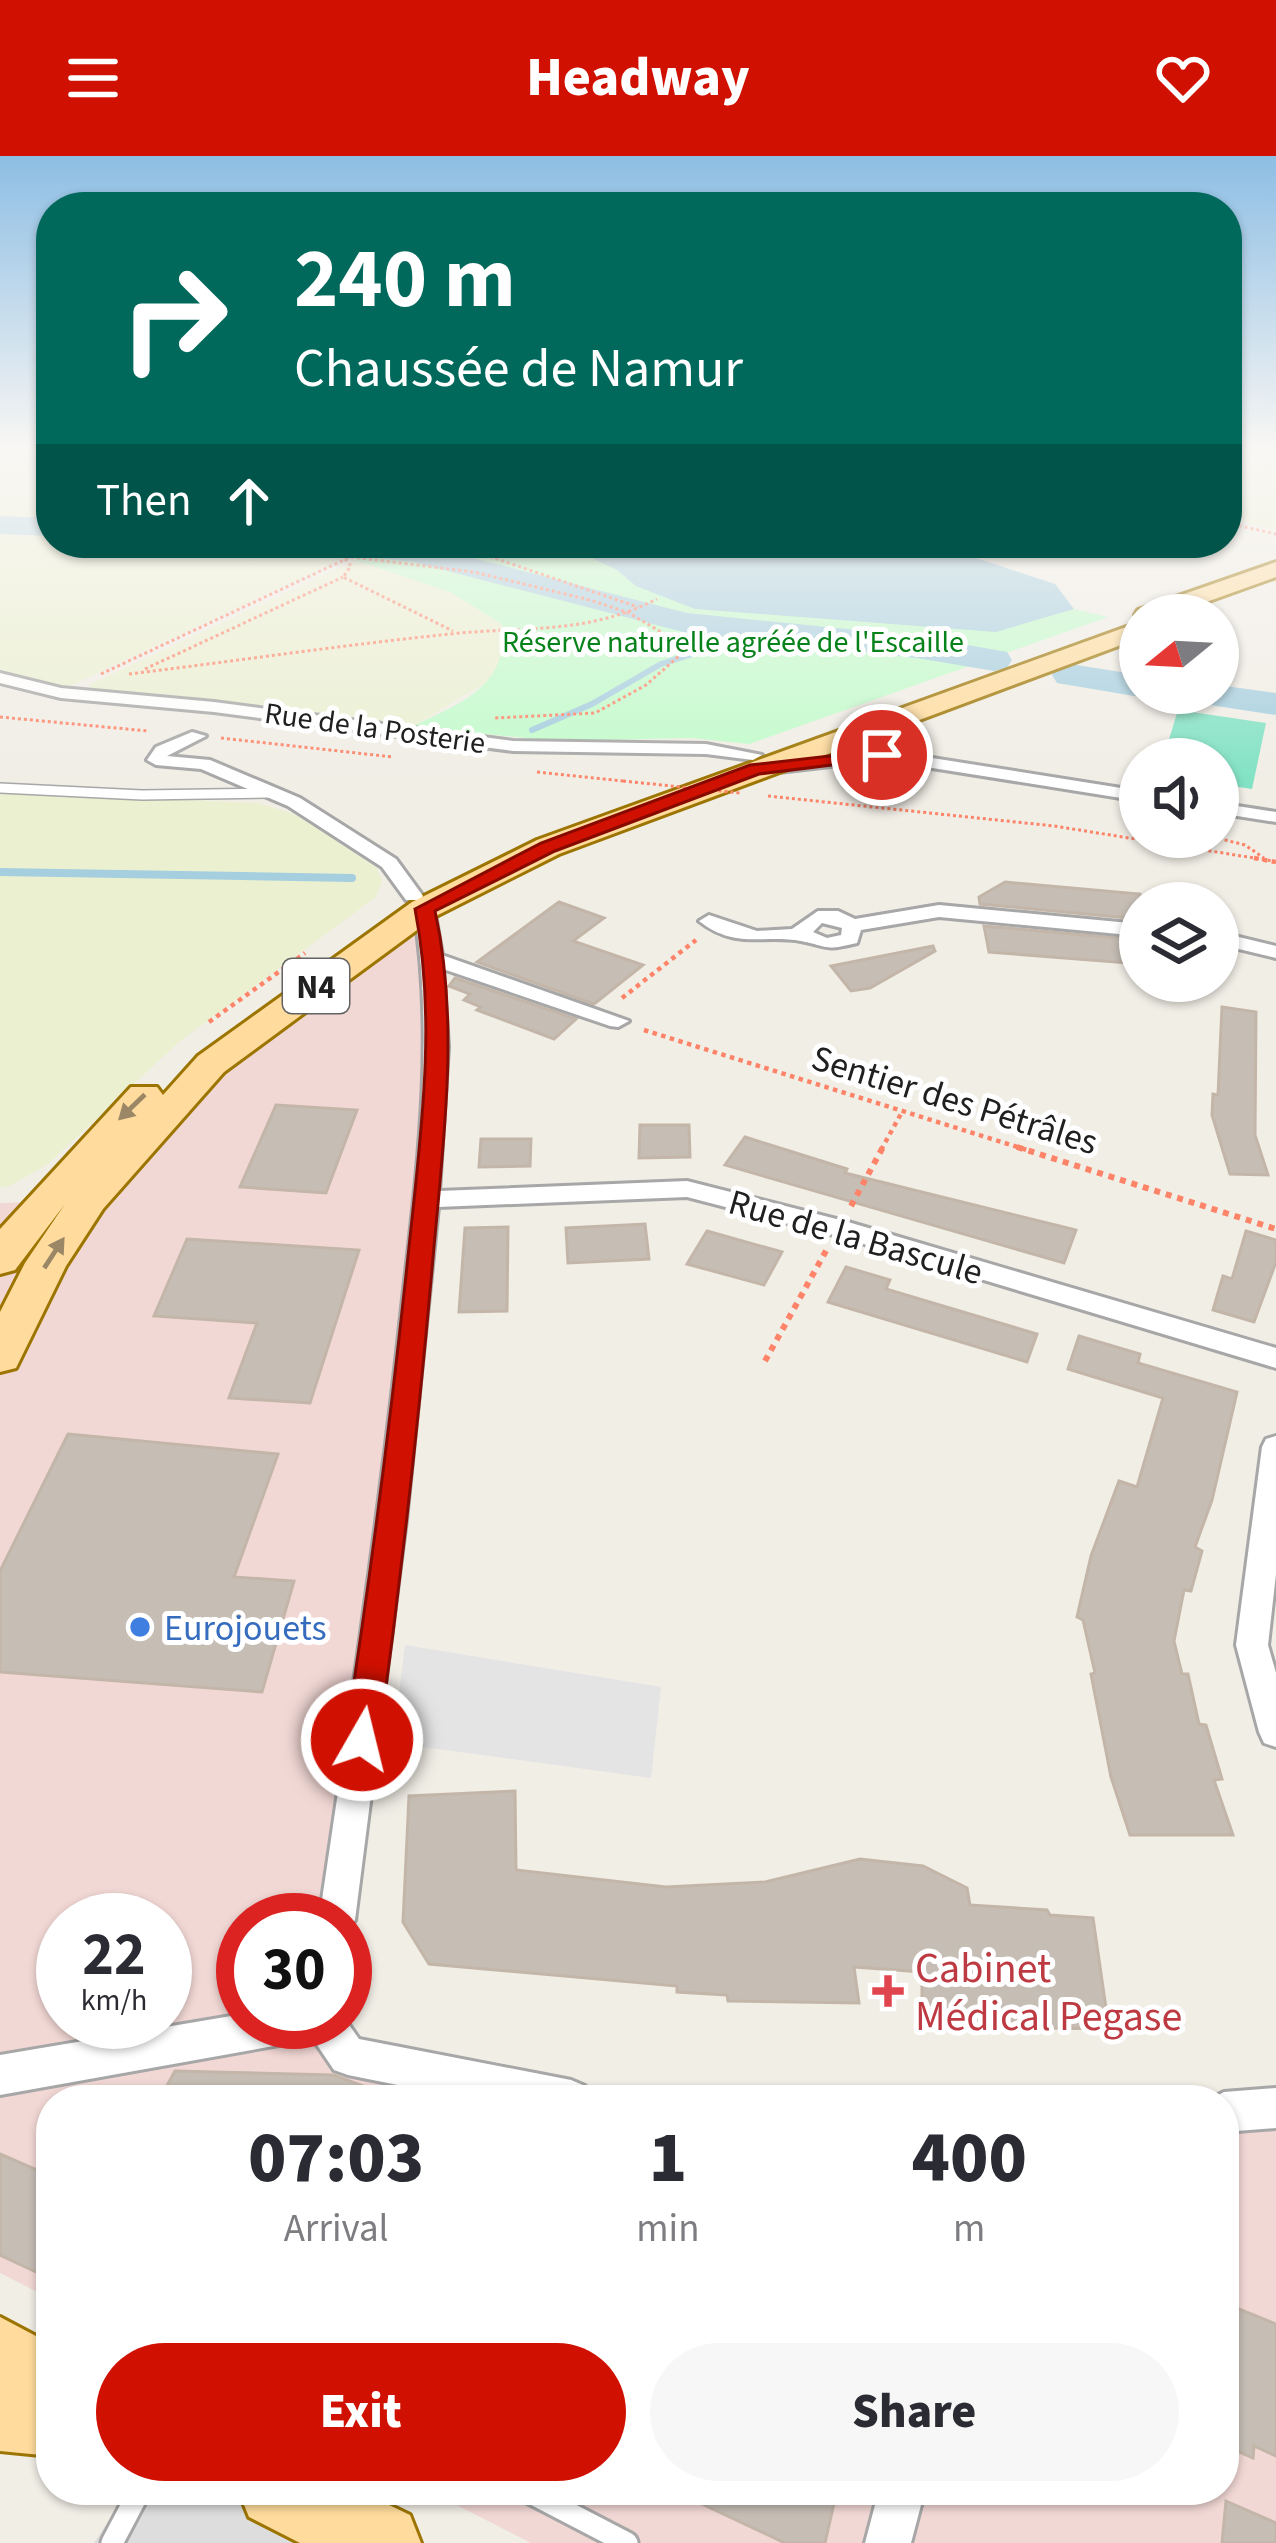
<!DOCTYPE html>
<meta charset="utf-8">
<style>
body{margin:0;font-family:"Source Sans 3",sans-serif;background:#f7f7f7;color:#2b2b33;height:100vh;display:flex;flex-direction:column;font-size:45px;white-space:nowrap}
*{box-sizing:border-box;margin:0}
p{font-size:39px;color:#7c7c81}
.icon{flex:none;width:66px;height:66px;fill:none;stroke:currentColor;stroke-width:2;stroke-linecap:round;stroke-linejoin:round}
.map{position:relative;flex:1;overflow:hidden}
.sheet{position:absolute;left:36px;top:1929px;width:1203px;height:420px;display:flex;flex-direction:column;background:#fff;border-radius:48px;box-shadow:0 3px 9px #0004}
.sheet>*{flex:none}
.hud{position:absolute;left:36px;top:36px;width:1206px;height:366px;border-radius:48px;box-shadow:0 3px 9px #0004;background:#00695c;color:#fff;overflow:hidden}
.needle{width:78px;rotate:252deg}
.tools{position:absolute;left:1119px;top:438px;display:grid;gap:24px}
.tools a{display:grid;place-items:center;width:120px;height:120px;border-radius:50%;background:#fff;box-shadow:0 3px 9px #0004;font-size:60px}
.speed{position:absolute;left:36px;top:1737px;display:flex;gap:24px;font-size:60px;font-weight:700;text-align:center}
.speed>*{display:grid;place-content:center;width:156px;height:156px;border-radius:50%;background:#fff;box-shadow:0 3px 9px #0004;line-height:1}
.speed small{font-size:30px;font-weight:400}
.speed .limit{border:18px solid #d22;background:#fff;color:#111}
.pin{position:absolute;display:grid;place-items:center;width:102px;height:102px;color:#fff;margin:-51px;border:6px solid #fff;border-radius:50%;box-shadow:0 3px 12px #0007}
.me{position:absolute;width:132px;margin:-66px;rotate:8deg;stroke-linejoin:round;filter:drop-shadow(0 0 9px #0008)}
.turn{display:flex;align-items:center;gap:42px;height:252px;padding:0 60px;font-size:54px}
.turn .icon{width:156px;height:156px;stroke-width:2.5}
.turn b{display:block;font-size:84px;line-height:102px}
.then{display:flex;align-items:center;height:114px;padding:0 60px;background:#0003;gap:24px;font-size:45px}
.eta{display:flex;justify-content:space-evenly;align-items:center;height:204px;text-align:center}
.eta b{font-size:72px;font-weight:800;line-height:84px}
.primary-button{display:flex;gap:24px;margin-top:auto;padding:24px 60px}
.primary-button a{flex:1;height:138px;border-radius:72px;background:#d01000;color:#fff;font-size:48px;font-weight:800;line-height:138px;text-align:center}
.primary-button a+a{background:#f7f7f7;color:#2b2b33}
header{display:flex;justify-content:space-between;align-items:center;height:156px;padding:0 60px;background:#d01000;color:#fff;font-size:54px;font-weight:800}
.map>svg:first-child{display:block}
</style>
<header><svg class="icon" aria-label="menu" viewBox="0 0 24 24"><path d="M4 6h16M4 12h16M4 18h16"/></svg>Headway<svg class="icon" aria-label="heart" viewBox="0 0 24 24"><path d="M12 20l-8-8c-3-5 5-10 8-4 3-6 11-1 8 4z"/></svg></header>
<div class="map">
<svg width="1276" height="2387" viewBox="0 0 1276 2387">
<rect width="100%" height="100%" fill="#f1eee6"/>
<polygon fill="#dedddd" points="129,2334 238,2334 332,2387 94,2387"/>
<g fill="#f2d8d5" fill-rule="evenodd">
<path d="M424,753L437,888L337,1764H243V1866H324L348,1900L571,1944H51V2143L0,2117V1047L89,1044L211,908ZM63,1764H165V1866H63Z"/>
<polygon points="1276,1952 1276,2387 531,2387 427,2334 1224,2334 1224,1956"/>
</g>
<g fill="#ebf0d1">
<polygon points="0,291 51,291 51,364 0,362"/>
<polygon points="1227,291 1276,291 1276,374 1227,362"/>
<polygon points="0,373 51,375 51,387 295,387 358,396 61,534 0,519"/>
<polygon points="355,404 450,436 502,468 506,496 490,524 412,571 200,543 91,535 91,528"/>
<polygon points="0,636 258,647 296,659 376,711 382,725 376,741 179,886 48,1008 8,1031 0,1031"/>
</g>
<path fill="#c2fbcb" d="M380,387H857L852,401L1108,461L749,588L691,582L556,585L412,571C460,547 510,531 502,468L450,436L355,404Z"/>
<polygon fill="#82e2c4" points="1178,554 1266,567 1252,633 1218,628 1218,603 1163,603"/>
<polygon fill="#e4e4e4" points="405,1489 661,1531 651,1622 393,1587"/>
<polygon fill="#a5cedf" points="561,387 930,387 1055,428 1074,453 996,476 695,453 636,430 617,414"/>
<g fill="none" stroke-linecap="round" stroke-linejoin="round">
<polyline stroke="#a5cedf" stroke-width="6" points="532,574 592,548 661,508 764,475"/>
<polyline stroke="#a5cedf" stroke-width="8" points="0,716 352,722"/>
<g fill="#a5cedf" fill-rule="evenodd">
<polygon points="0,360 51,362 51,380 0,378"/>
<polygon points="305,387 414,387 687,457 917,480 1007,496 1012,504 1007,512 994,515 917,502 687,477 413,406 321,396"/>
<polygon points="1070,508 1140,519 1140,537 1154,537 1140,541 1057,527 1052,519 1057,511"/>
<polygon points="1218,529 1276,537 1276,559 1184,545 1178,537 1218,537"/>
</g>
</g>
<g fill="#c6beb5" stroke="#c3b6a8" stroke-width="3">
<polygon points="1005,726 1140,738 1140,763 980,748 979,741"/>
<polygon points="559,746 604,762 573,785 643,809 594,848 477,806"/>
<polygon points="984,770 1140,784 1140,808 989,796"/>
<polygon points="933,790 935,795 870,832 851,835 831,810"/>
<polygon points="455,822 576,863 554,883 477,854 481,851 464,844 470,838 449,830"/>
<polygon points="1222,851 1256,856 1255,979 1268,1019 1230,1018 1212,959 1213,938 1218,939"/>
<polygon points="276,949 357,954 326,1037 240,1031"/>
<polygon points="640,969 689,969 690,1001 639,1002"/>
<polygon points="745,981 847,1013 845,1017 1076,1074 1064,1107 725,1009"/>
<polygon points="481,983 531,983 530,1010 479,1011"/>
<polygon points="645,1068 649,1103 568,1107 566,1072"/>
<polygon points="508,1071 507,1155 459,1156 465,1072"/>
<polygon points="707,1075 782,1096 764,1129 687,1108"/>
<polygon points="1246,1075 1276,1084 1276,1106 1254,1166 1213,1154 1223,1120 1232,1123"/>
<polygon points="187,1083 359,1094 310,1247 229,1242 257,1167 154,1160"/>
<polygon points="846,1111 890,1124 886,1133 1037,1178 1027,1206 828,1146"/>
<polygon points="1079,1180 1140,1198 1138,1207 1237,1236 1212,1344 1195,1391 1202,1395 1191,1435 1184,1434 1174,1485 1182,1518 1188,1518 1199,1568 1206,1569 1222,1623 1214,1624 1233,1679 1130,1679 1111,1621 1091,1518 1095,1517 1083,1464 1077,1461 1091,1400 1119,1325 1137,1331 1163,1242 1068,1213"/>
<polygon points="68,1278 278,1298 234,1421 294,1425 262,1536 0,1516 0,1415"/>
<polygon points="515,1635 516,1714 666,1731 765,1726 860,1703 923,1710 967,1732 970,1749 1047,1754 1050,1759 1093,1762 1109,1873 977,1871 976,1866 922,1863 922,1816 854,1811 859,1847 728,1845 727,1839 677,1836 677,1830 429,1808 403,1766 409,1640"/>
<polygon points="175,1915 334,1919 363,1930 362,1944 159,1944"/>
<polygon points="0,1998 51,2020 51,2123 0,2099"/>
<polygon points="1224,2147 1276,2168 1276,2300 1254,2290 1253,2302 1224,2289"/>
<polygon points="672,2334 837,2334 825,2387 785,2387"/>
<polygon points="1226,2345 1276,2367 1276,2387 1222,2387"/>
</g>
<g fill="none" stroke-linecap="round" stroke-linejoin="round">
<g stroke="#a7a7a7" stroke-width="12">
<polyline id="service-far1" points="0,632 142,639 268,637"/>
</g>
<g stroke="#a7a7a7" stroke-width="27">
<g id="service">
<polyline points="525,2334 627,2387"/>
<polyline points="112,2387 140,2334"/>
</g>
</g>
<g stroke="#a7a7a7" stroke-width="6">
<g id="minor">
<polygon points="0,517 61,532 214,546 513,585 706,588 762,599 753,604 706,598 513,595 214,556 61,542 0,527"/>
<polygon points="192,576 206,580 167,600 210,604 300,642 396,703 423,740 420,744 406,744 382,711 288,650 201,613 156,609 147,604 156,591"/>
<polygon points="882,594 1140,635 1140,645 882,604 770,617 761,612 770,607"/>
<polygon points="1218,647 1276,656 1276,666 1218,657"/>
<path d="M424,747L434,753L442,799L629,865L618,871L610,870L443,813L448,891L439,1035L687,1025L848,1066L1276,1192V1212L834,1079L687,1041L438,1051L406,1364L355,1764L345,1779V1764H319C349,1563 379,1362 401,1160C416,1024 436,890 414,753Z"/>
<path d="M939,749L1140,768V780L939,761L861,774L857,787C823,795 831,791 801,785C764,778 736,794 699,765L709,759L757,775L792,773L818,755H838L855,763ZM822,767L842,772L841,779L827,782L813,776Z"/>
<polygon points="1218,776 1276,790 1276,802 1218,788"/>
<polygon points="1276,1280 1276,1418 1268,1489 1276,1517 1276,1591 1264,1587 1259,1576 1236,1489 1262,1291 1266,1283"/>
<polygon points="243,1858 243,1866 345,1863 359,1883 571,1924 585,1930 591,1944 472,1944 348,1919 334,1914 313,1883 0,1939 0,1899"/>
<polygon points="1276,1932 1276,1972 1224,1976 1224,1944 1209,1944 1224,1936"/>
<polygon points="879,2334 925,2334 911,2387 865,2387"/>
</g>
</g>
<g stroke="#9c7400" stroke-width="6">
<g id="primary">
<polygon points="1276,406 1276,421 1170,459 1140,459 1140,465 1135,459 1138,454"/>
<polygon points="1140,466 1140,482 559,698 436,760 224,916 103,1053 66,1110 16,1212 0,1216 0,1156 25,1107 65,1048 15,1114 0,1118 0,1073 131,931 157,931 163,939 198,900 412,746 537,684"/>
<polygon points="0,2161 51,2188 51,2300 0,2295"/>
<polygon points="238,2334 358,2334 410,2359 421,2387 300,2387 249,2361"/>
</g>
</g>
<g stroke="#fe8469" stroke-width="3" stroke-dasharray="3 3" stroke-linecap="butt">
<polyline points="1227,367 1276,378"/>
<polyline points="450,387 638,451"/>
<polyline points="351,401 474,416 590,444 629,457 688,492 646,529 595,557 495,562"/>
<polyline points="345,403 351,410 343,421 453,475"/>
<polyline points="145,513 343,421"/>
<polyline points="101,518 380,387"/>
<path d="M129,518C236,505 343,489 450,478C525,470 586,479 657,443"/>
<polyline points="0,561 148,575"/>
<polyline points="221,582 393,601"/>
<polyline points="537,616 623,625"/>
<polyline points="768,640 1054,670 1273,705"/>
<polyline points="1213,681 1245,689 1264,702"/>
</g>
<g stroke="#fe8469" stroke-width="4.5" stroke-dasharray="4.5 4.5" stroke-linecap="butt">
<polyline points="1254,702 1276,706"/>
<polyline points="622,842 696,784"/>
<polyline points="209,866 305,797"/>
<polyline points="644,874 1027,994"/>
<polyline points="881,994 902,956"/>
</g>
<g stroke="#fe8469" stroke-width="6" stroke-dasharray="6 6" stroke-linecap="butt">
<polyline points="1017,991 1276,1073"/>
<polyline points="851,1050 883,991"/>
<polyline points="765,1205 827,1093"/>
</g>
<use href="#service-far1" stroke="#fff" stroke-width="9"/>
<use href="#service" stroke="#fff" stroke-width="21"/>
<use href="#minor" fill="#fff" fill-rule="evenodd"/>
<use href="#primary" fill="#ffdc9d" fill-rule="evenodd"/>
<polyline stroke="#fe8469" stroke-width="3" stroke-dasharray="3 3" stroke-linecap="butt" points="623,625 740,637"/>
</g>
<defs><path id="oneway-solid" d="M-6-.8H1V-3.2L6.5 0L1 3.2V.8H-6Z" transform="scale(3)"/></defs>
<g fill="#9b8765">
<use href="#oneway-solid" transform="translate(132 951) rotate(136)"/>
<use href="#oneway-solid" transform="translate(54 1097) rotate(-57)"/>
</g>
<linearGradient id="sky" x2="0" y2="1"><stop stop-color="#8dbee4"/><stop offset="0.47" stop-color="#f9f7f4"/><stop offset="1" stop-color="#f9f7f4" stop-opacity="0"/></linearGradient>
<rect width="1276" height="625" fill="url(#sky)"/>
<path fill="#d01000" stroke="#870a00" stroke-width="3" d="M882,594L888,595V602L759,618L555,695L435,755C460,868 443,988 433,1102C419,1263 401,1423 379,1584L374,1595L362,1599L350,1595L345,1584C370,1426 390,1269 407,1110C419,992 438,870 415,753L541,687L750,609Z"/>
<circle fill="#3f7fe0" stroke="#fff" stroke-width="4.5" cx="140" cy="1471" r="12"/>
<path fill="#e0444e" stroke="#fff" stroke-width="4.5" d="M882 1817h12v12h12v12h-12v12h-12v-12h-12v-12h12z"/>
<g text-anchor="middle" stroke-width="10" stroke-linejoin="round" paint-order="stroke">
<g font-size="30" fill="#08831c" stroke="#fff">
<text x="733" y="496">Réserve naturelle agréée de l'Escaille</text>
</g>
<g font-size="30" fill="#202020" stroke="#fff">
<text transform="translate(375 572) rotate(8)" y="10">Rue de la Posterie</text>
</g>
<rect fill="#fff" stroke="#636363" stroke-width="3" x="283" y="803" width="66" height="54" rx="9"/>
<g font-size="33" font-weight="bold" fill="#202020">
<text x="316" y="842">N4</text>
</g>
<g font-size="36" fill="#202020" stroke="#fff">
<text transform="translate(955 943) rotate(17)" y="13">Sentier des Pétrâles</text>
<text transform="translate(856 1080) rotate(16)" y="13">Rue de la Bascule</text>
</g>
<g font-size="36" fill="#366cbe" stroke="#fff" text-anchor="start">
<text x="164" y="1484">Eurojouets</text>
</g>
<g font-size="42" fill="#be3a42" stroke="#fff" text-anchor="start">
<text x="915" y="1826">Cabinet<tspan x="915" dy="48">Médical Pegase</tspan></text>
</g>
</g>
</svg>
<div class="tools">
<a><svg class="needle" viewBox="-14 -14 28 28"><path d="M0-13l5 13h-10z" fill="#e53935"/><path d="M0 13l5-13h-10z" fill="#7c7c81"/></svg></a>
<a><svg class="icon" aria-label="sound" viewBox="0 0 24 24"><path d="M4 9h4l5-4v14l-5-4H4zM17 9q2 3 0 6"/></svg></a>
<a><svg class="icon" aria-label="layers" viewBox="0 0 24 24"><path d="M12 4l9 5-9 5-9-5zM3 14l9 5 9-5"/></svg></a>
</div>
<div class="speed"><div>22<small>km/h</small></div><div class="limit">30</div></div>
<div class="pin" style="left:882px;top:599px;background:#d93025"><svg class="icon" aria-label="arrive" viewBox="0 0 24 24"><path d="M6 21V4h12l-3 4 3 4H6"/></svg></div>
<svg class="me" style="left:362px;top:1584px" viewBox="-20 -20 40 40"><circle r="17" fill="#d01000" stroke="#fff" stroke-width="3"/><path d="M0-11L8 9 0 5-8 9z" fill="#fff"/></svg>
<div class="hud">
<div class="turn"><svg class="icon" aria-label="right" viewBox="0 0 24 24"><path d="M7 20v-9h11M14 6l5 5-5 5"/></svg><div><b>240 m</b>Chaussée de Namur</div></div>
<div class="then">Then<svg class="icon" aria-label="ahead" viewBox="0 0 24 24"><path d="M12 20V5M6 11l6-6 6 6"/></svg></div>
</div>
<section class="sheet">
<div class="eta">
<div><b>07:03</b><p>Arrival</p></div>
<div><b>1</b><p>min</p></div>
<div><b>400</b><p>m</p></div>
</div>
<div class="primary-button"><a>Exit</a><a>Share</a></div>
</section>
</div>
